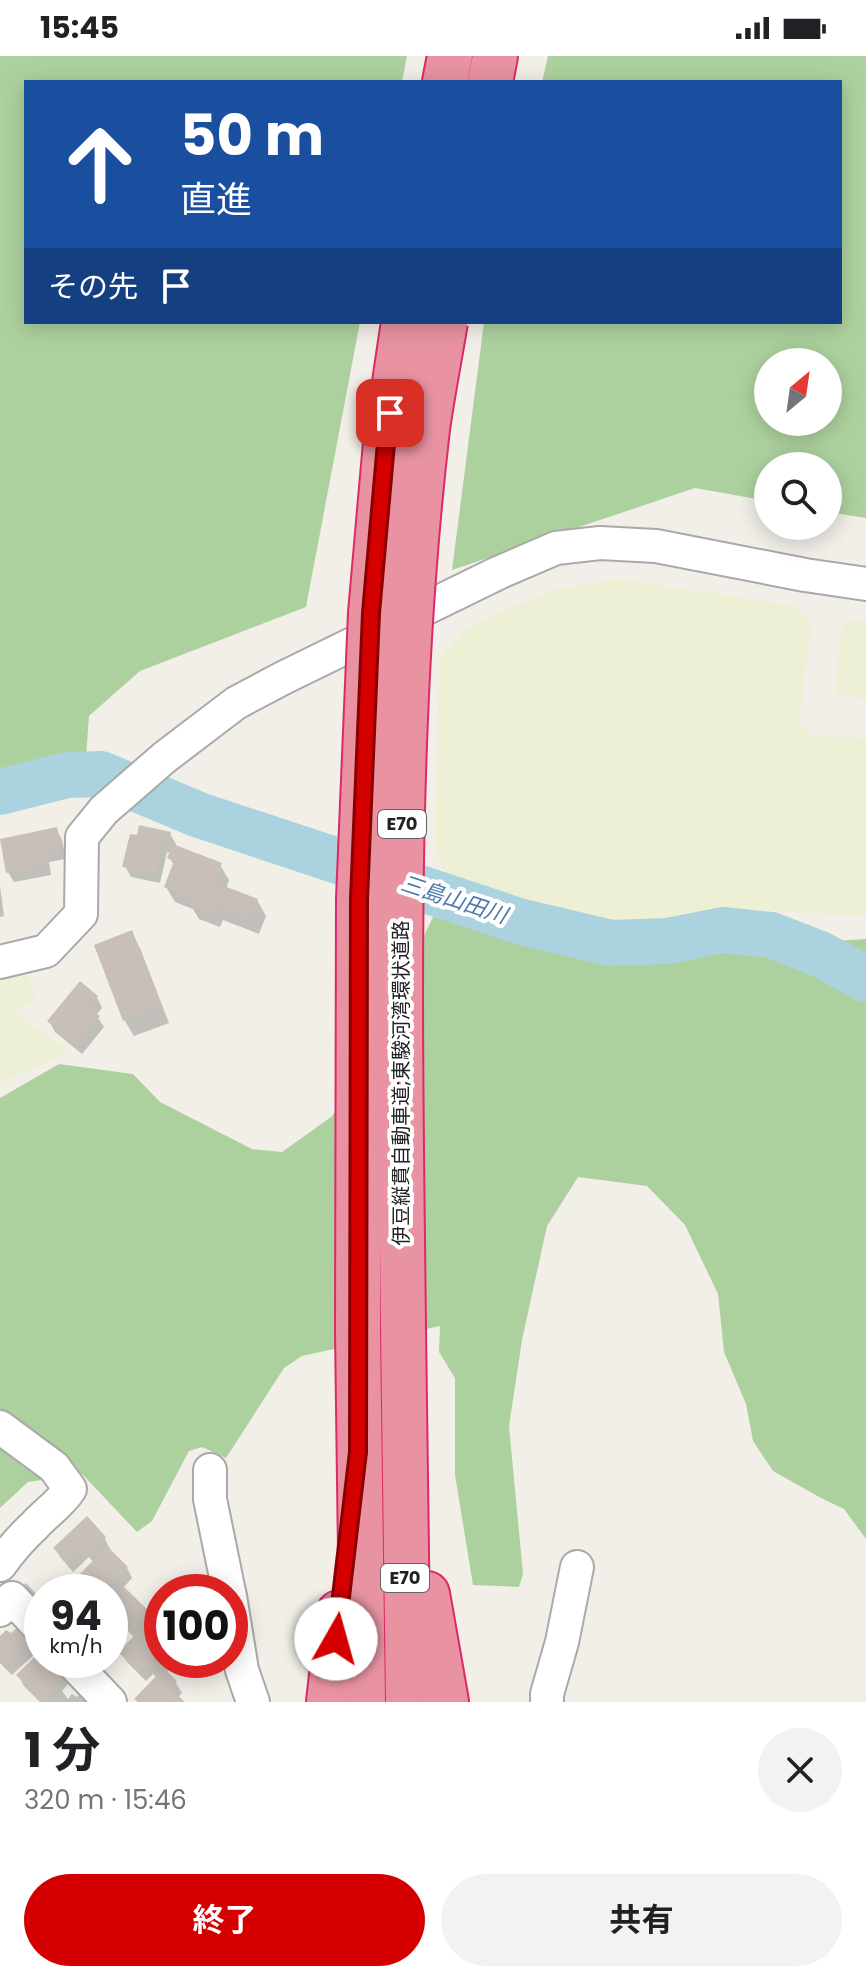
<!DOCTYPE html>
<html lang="ja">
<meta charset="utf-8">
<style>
body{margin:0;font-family:Poppins,"Noto Sans JP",sans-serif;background:#f2f2f2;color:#202124;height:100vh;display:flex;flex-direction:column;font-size:30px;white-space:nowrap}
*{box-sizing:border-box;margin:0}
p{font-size:26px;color:#757577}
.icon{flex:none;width:44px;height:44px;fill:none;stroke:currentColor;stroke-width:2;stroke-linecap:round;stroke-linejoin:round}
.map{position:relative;height:1646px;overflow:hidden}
.drawer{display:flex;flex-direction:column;background:#fff;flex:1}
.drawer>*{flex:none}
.hud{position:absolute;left:24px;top:24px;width:818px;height:244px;border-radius:0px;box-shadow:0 4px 20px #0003;background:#1a4fa0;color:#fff;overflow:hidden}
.needle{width:52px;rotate:29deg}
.tools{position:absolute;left:754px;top:292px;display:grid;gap:16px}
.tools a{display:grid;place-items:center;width:88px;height:88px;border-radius:50%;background:#fff;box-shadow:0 4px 20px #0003;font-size:40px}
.speed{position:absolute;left:24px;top:1518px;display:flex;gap:16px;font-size:40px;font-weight:700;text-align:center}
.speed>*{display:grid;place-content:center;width:104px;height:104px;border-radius:50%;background:#fff;box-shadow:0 4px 20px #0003;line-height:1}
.speed small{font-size:20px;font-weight:400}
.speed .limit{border:12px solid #d22;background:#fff;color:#111}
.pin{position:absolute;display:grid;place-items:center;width:68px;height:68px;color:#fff;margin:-34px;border-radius:16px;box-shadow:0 4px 12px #0006}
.me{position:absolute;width:88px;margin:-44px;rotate:7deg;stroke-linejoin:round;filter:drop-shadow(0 0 6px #0008)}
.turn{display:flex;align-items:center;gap:28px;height:168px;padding:0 24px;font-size:36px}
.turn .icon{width:104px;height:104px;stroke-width:2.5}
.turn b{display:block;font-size:56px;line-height:68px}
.then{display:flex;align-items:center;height:76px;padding:0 24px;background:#0003;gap:16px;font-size:30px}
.round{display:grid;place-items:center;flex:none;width:84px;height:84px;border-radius:42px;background:#f2f2f2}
.summary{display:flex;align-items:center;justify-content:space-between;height:136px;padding:0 24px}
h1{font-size:48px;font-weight:700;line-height:60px}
.cta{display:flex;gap:16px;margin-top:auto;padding:16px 24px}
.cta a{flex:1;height:92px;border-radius:48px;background:#d40000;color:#fff;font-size:32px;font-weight:700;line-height:92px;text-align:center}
.cta a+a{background:#f2f2f2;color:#202124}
.status{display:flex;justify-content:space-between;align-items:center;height:56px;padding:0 40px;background:#fff;direction:ltr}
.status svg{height:22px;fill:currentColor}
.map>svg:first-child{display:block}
</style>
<div class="status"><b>15:45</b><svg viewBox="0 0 49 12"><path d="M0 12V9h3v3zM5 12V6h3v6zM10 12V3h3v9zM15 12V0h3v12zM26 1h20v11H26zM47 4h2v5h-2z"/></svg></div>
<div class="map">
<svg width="866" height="1646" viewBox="0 0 866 1646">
<rect width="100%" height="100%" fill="#f2efe9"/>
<g fill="#eef0d5">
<polygon points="616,523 792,549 807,564 811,575 799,668 810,680 866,682 866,860 736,853 666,869 624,872 477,834 447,822 435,797 439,600 469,570 550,535"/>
<polygon points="843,565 866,565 866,643 834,638"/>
<polygon points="24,909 36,941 15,958 67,991 65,998 0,1027 0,914"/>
</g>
<g fill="#add19e" fill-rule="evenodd">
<polygon points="0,0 407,0 402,26 26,26 26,266 360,266 306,551 140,615 89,660 86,702 0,727"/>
<path d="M548,0H866V462L828,456V410H768V445L695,432L452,514L484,266H840V26H542ZM768,306H828V366H768Z"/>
<polygon points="434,859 461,865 490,878 552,877 705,893 866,883 866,1483 844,1453 821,1442 773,1415 753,1385 746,1348 724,1296 718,1238 685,1169 647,1130 578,1121 547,1170 522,1284 509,1370 523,1518 519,1531 473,1529 455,1419 455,1322 439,1296 440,1270 302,1300 284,1312 226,1402 202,1391 189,1395 152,1465 137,1476 82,1418 28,1426 0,1452 0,1042 59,1008 133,1018 160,1046 252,1093 282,1096 331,1061 420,945 421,886"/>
</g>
<g fill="#0003">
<polygon points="56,773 62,784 66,803 49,806 51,819 14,826 8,816"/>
<polygon points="170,778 176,788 175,791 220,809 229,824 226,833 257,844 266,860 259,878 223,864 220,871 199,863 193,853 175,846 166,831 174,810 170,802 171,797 167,796 160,827 131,821 125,810"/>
<polygon points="0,830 4,860 0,861"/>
<polygon points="131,877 140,892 169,967 134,980 125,965 96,890"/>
<polygon points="97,941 102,952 96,959 104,971 82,998 55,976 49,965"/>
<polygon points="87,1463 105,1483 110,1493 109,1494 127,1512 132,1522 123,1532 149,1557 155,1567 152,1570 162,1580 162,1593 160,1595 162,1598 162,1604 167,1604 172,1611 166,1617 176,1627 182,1637 177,1642 182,1646 138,1646 157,1622 153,1618 146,1625 127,1606 120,1594 101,1614 96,1607 98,1604 110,1604 110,1574 125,1592 135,1582 114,1561 110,1555 110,1536 94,1536 87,1529 81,1519 94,1507 89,1501 73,1516 61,1502 55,1492"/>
<polygon points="26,1527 38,1540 35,1543 23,1530"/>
<polygon points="0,1583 31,1585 37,1596 12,1619 0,1607"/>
<polygon points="42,1597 42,1604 49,1604 63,1618 68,1628 62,1635 68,1643 72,1638 77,1641 80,1638 90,1646 40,1646 24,1630 19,1620"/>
</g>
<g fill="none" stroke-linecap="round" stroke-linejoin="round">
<polyline stroke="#aad3df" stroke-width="46" points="0,736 67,719 101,718 199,759 522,866 611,887 667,885 723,874 771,879 820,898 866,923"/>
</g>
<g fill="#c7bfb8">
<polygon points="139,769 171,776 168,788 162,787 155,818 122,811 130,778 137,779"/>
<polygon points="57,771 62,793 44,796 47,809 6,817 0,783"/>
<polygon points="173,788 222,807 214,826 258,843 250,863 214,849 212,857 188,848 191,841 164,831 174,805 167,802"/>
<polygon points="132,874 162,951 123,965 94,889"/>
<polygon points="80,925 98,940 89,951 100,960 76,989 47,965"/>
<polygon points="87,1460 106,1481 88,1499 82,1493 67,1507 53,1492"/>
<polygon points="107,1490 128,1511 103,1536 96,1536 79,1519"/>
<polygon points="124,1531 150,1556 131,1576 110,1555 110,1546"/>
<polygon points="152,1567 162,1577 153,1586 162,1595 162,1605 152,1615 147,1609 139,1616 118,1596 142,1572 144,1574"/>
<polygon points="19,1570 33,1584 6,1610 0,1605 0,1580 6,1574 11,1577"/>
<polygon points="110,1571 123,1584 110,1598"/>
<polygon points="42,1594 42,1604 52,1604 64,1617 57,1624 59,1630 42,1646 16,1619"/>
<polygon points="164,1612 177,1625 171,1633 185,1646 138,1646 134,1643"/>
</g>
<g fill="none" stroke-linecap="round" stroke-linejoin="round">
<g stroke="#a9a9a9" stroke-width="36">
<g id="minor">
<polyline points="0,906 46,895 81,858 82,781 104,754 165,701 236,647 283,622 498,517 556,492 600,487 656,490 805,519 866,528"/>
<path d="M0,1371L54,1411L70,1433C60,1448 46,1457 34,1470C21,1482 10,1495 0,1509"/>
<polyline points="210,1414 210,1443 229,1536"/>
<polyline points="230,1540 242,1614 253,1646"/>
<polyline points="0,1554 12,1542 42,1574"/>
<polyline points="70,1604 110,1646"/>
<polyline points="547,1646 547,1638 562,1586 577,1511"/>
</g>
</g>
<g stroke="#dc2a67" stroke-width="48">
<g id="highway">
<polyline points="445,26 450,0"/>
<polyline points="490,26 495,0"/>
<polyline points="403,1273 408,1646"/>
<polyline points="358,1276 363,1646"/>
<polyline points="427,1538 446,1646"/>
<polyline points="329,1646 339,1557"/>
</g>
</g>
<use href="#minor" stroke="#fff" stroke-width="32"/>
<use href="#highway" stroke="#e892a2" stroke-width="44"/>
<g stroke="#dc2a67" stroke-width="48" stroke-linecap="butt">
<g id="highway-bridge">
<path d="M403,1273C400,973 392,671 427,373C432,337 439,302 445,266"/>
<polyline points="358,1276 359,843 371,557 386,387 404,266"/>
</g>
</g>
<use href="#highway-bridge" stroke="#e892a2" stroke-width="44"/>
</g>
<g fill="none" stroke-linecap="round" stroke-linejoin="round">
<g stroke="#8a0000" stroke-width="20">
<polyline id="route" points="336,1583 358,1396 359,843 371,557 386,387 390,357"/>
</g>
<use href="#route" stroke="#d40000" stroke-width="14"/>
</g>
<g text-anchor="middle" stroke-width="8" stroke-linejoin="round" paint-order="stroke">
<g fill="#fff" stroke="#646464" stroke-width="2">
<rect x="378" y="754" width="48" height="28" rx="6"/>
<rect x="381" y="1508" width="48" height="28" rx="6"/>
</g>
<g font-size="18" font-weight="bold" fill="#222">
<text x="402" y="774">E70</text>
<text x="405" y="1528">E70</text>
</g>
<g font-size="20" fill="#222" stroke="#fff">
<text transform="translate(401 1027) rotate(-90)" y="7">伊豆縦貫自動車道;東駿河湾環状道路</text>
</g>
<g font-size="22" font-style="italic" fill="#4a7aab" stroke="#fff">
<text transform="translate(454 843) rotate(18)" y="8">三島山田川</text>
</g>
</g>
</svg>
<div class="tools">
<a><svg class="needle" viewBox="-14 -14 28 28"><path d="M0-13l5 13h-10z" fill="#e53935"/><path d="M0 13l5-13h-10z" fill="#757577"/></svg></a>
<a><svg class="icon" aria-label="search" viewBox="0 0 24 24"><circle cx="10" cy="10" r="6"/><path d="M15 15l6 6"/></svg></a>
</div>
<div class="speed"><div>94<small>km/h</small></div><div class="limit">100</div></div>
<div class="pin" style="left:390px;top:357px;background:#d93025"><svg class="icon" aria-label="arrive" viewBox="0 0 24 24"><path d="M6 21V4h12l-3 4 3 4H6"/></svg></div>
<svg class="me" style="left:336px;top:1583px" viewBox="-20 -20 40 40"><circle r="19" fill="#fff"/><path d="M0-13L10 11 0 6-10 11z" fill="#d40000"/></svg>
<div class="hud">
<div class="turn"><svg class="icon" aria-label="ahead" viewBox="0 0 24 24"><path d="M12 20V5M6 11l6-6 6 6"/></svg><div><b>50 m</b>直進</div></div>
<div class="then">その先<svg class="icon" aria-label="arrive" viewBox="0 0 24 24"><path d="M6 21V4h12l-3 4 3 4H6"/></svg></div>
</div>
</div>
<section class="drawer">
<div class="summary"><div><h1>1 分</h1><p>320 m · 15:46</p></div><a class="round"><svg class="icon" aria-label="close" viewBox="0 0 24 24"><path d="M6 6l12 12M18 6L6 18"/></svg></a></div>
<div class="cta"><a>終了</a><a>共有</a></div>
</section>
